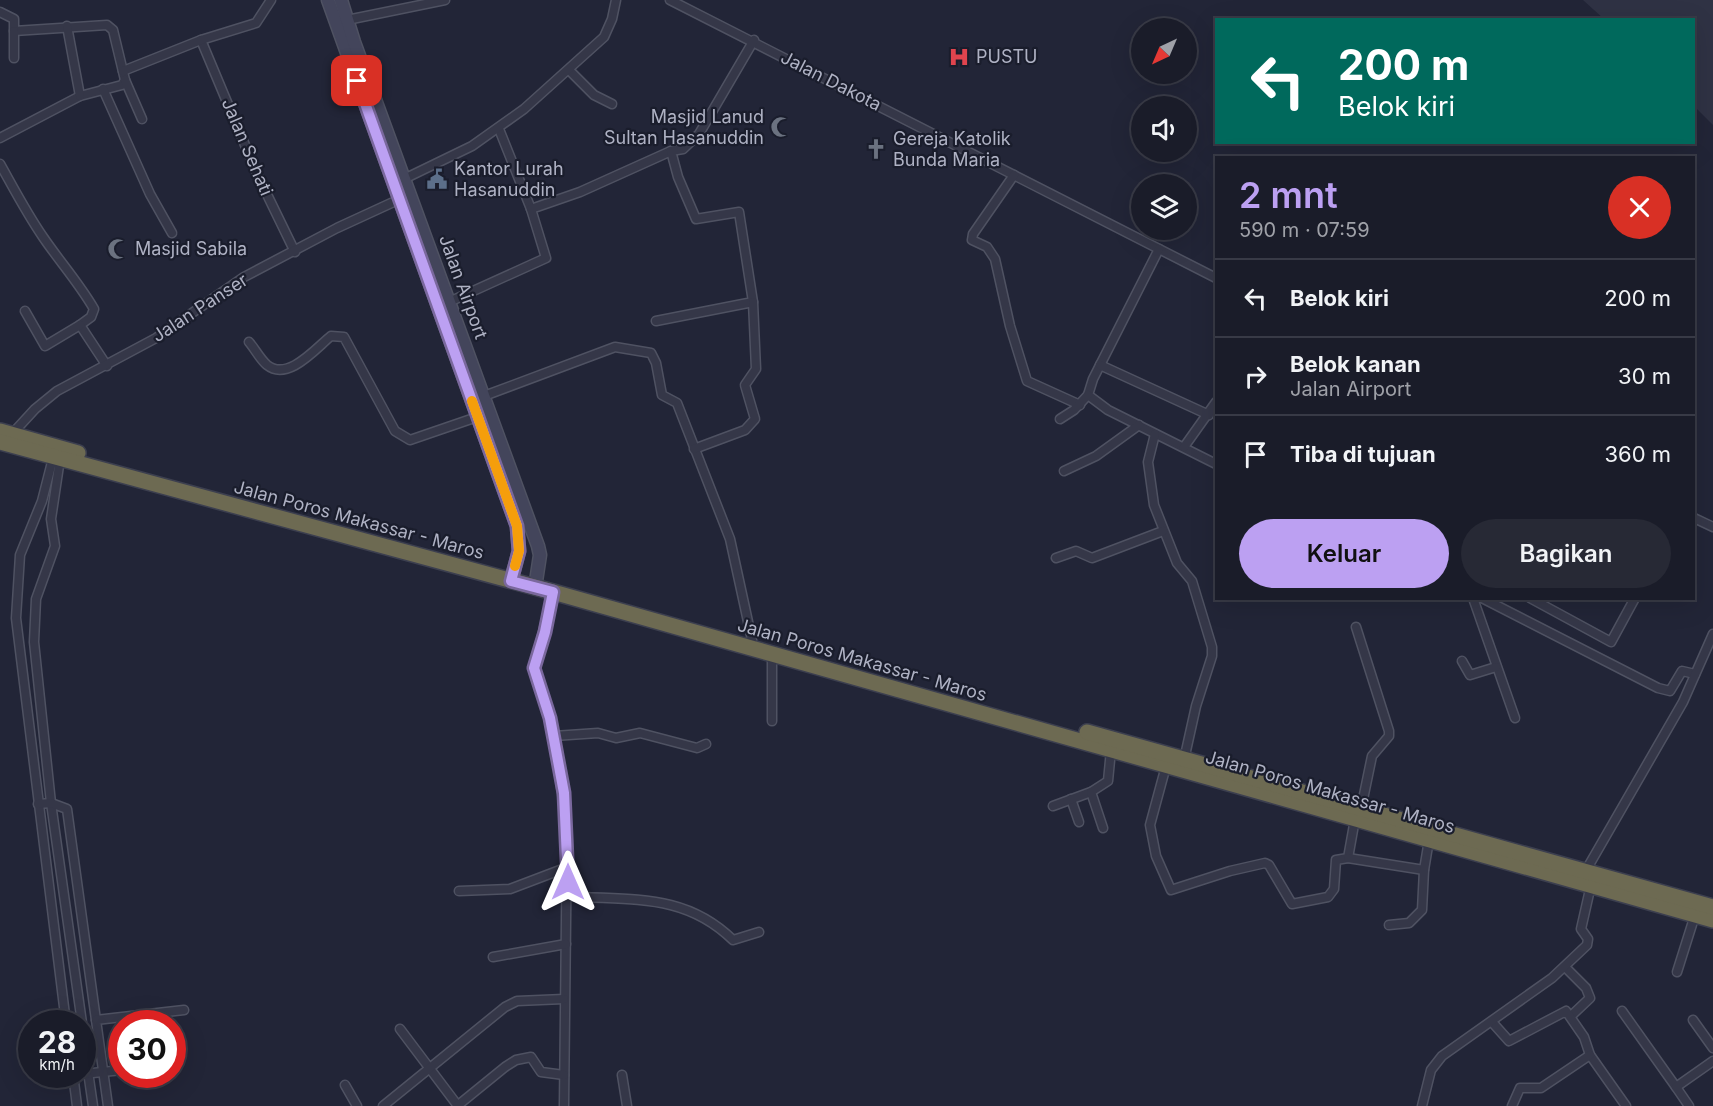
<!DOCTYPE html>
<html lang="id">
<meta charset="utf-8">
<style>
body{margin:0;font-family:Inter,sans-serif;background:#272935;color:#f1f3f6;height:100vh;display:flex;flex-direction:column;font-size:22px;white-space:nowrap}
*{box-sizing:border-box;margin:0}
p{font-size:20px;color:#9fa1a8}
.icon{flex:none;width:33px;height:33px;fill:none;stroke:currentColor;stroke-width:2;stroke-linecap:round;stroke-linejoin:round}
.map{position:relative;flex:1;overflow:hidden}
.details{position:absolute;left:1215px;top:156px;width:480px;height:444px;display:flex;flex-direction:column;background:#1a1c29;border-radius:0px;box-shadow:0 6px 24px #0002,0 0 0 2px #383a46}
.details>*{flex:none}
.guide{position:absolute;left:1215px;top:18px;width:480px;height:126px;border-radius:0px;box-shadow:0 6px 24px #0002,0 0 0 2px #383a46;background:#00695c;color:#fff;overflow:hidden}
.needle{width:39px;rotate:224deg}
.controls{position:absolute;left:1131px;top:18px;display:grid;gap:12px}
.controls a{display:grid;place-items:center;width:66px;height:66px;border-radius:50%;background:#1a1c29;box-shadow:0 6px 24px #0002,0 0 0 2px #383a46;font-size:30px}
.speed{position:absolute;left:18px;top:1010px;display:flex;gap:12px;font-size:30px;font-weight:700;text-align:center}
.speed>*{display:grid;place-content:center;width:78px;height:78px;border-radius:50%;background:#1a1c29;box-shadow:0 6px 24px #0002,0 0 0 2px #383a46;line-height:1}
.speed small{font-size:15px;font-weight:400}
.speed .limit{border:9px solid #d22;background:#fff;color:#111}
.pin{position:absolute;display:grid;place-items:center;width:51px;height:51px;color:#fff;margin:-26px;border-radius:12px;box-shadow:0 3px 9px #0006}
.me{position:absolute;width:66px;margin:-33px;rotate:0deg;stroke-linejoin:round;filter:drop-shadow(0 0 4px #0008)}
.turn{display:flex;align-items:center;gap:21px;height:126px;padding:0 24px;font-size:27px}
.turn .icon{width:78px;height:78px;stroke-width:2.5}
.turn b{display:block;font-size:42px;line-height:51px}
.round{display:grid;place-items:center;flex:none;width:63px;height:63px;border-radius:32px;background:#272935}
.summary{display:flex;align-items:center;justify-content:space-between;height:102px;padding:0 24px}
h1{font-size:36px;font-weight:600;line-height:45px;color:#bca0f2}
.button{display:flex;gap:12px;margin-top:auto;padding:12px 24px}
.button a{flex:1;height:69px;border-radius:36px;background:#bca0f2;color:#111;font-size:24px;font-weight:600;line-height:69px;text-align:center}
.button a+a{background:#272935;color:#f1f3f6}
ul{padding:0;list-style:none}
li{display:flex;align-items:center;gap:18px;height:78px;padding:0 24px;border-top:2px solid #383a46}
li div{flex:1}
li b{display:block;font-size:22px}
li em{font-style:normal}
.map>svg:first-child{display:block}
</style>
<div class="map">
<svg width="1713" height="1106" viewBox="0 0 1713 1106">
<rect width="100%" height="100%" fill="#222537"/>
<polygon fill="#2f3244" points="1583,0 1713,0 1713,125 1694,106 1694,20 1604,19"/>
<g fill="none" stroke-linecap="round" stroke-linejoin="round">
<g stroke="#4f5262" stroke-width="11">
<g id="street">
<polyline points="670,0 1216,278"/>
<polyline points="0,12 14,19 14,31 107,25 113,30 125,80 122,85 80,96 0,138"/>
<polyline points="347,20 445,0"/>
<polyline points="67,26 80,96"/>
<polyline points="201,40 258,176 295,252"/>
<polyline points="14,58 14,31"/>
<polyline points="569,70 594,95 612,104"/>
<polyline points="123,71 201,40 256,23 271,0"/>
<polyline points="125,80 142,119"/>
<polyline points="103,89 150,194 172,233"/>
<polyline points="499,129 531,209"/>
<path d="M0,164C14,189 27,214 43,237C60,262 79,283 94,309L91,317L80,325L107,366"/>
<polyline points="1014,175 973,234 972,240 987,247 995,259 1010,326 1027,381 1080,405"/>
<polyline points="406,178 472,146 524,109 604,37 612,19 616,0"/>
<polyline points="1159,249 1093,379 1088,395 1108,410 1216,464"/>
<polyline points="449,302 546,258 531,209 580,192 671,151"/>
<polyline points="25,311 45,346 80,325"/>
<polyline points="656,321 753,302 739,212 696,219 678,177 671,151 683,149 699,134 754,40"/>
<path d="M249,342C255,349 260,359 267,365C288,382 316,348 331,336L344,337L395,431L410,440L477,417"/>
<polyline points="1100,365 1209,415"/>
<polyline points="484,396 615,347 651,353 656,363 662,395 677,403 730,539 752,640"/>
<polyline points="1060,419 1074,410 1088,395"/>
<polyline points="12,434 35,409 57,391 156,338 244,277 337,228 400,199"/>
<polyline points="1155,434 1148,462 1154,505 1177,563 1192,581 1212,647 1212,656 1196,706 1184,760"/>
<polyline points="1184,447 1216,402"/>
<polyline points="694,449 745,430 755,419 745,385 756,369 753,302"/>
<polyline points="53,458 42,501 20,555 16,618 66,1023"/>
<polyline points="60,459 51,519 55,546 36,599 34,642 51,803 82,1023"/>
<polyline points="1064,471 1096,456 1139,425"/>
<polyline points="1694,518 1713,527"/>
<polyline points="1056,558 1076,551 1092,558 1163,531"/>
<polyline points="553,592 534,668 554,736 567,829 564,1106"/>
<polyline points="1473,598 1515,718"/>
<polyline points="1482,598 1658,688 1670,691 1682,671 1695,674"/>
<polyline points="1530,598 1611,642 1635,598"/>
<polyline points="1356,627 1389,731 1389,736 1372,756 1361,809"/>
<polyline points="772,656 772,721"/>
<polyline points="1462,661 1470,675 1496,667"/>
<polyline points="554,736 598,733 616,738 640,733 697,748 706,744"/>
<polyline points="1166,766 1150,825 1156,856 1171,890 1230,871 1265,863 1269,865 1292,904 1328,897 1334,889 1336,860 1348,858 1355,819"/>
<polyline points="1071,799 1079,822"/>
<polyline points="38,804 51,803 67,809 96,1020"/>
<polyline points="1053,806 1091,792"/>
<polyline points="1103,828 1091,792 1108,781 1111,750"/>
<polyline points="1348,858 1424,870"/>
<polyline points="1585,872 1683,702 1713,634"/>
<polyline points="459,891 510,889 568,867"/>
<path d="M567,896C630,901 684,892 733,940L759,932"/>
<polyline points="1389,925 1409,923 1422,910 1424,870 1429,840"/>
<polyline points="493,957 566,944"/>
<polyline points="1565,967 1586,988 1590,998 1571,1016"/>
<polyline points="1677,972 1695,915"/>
<polyline points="1622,1011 1676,1087"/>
<polyline points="1693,1020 1713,1048"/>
<polyline points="1492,1022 1509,1041 1566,1011 1584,1037 1590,1055 1626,1106"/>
<polyline points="400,1029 458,1106"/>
<polyline points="82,1030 93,1106"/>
<polyline points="73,1074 77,1106"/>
<polyline points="83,1074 122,1070"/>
<polyline points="622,1075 627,1106"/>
<polyline points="345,1085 357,1106"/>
<polyline points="108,1106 96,1020 184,1010"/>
<polyline points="383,1106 505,1007 517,1001 564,999"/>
<polyline points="457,1106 505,1067 516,1060 531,1057 541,1072 564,1075"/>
<polyline points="1422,1106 1431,1070 1442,1056 1552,978 1587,945 1588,939 1581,929 1591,885"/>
<polyline points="1512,1106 1520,1088 1541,1088 1590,1055"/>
<polyline points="1689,1106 1676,1087 1713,1061"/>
</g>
</g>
<g stroke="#4f5262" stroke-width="15">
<g id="secondary">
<polyline points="328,0 517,526 519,551 511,581"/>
<polyline points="341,0 354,42 538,546 540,555 535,588"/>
</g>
</g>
<g stroke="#3c3f4f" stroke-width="18">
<g id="highway">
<polyline points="0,431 78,453"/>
<polyline points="0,442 553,592 1713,920"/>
<polyline points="1087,732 1713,907"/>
</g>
</g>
<use href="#street" stroke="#353748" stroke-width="8"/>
<use href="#secondary" stroke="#43455b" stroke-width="12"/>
<use href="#highway" stroke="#6d6a52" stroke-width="15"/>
</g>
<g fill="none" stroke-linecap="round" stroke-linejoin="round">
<g stroke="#7a689d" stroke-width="15">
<polyline id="route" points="357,81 517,526 519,551 511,581 553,592 545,632 534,668 550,718 564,793 568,882"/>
</g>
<use href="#route" stroke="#bca0f2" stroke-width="10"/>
<polyline stroke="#f59e0b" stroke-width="10" points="472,401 517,526 519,551 515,566"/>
</g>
<defs>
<g id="hospital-bare" transform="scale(1.62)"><path d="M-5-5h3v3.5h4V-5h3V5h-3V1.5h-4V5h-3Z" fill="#e0444e" stroke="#1a1d2c" stroke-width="2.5" paint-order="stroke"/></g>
<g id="mosque-bare" transform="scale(1.62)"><path d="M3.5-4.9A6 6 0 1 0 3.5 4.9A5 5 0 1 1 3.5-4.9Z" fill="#6b7280" stroke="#1a1d2c" stroke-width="2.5" paint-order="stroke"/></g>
<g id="church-bare" transform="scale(1.62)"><path d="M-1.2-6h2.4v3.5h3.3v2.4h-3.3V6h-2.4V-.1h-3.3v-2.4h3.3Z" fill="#6b7280" stroke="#1a1d2c" stroke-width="2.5" paint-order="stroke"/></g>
<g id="civic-bare" transform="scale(1.62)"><path d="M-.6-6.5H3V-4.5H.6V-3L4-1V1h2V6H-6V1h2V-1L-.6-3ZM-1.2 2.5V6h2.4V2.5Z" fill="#5c6f8a" stroke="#1a1d2c" stroke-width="2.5" paint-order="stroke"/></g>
</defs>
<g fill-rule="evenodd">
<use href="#hospital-bare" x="959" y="57"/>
<use href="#mosque-bare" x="781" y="127"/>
<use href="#church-bare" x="876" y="149"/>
<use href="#civic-bare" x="437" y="179"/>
<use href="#mosque-bare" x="118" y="249"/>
</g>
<g text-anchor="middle" stroke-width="4.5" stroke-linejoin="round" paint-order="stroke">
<g font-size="18" fill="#afb2c4" stroke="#1a1d2c" text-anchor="start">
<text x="976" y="63">PUSTU</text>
<text x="764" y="123" text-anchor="end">Masjid Lanud<tspan x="764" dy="21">Sultan Hasanuddin</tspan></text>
<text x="893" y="145">Gereja Katolik<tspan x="893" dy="21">Bunda Maria</tspan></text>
<text x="454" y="175">Kantor Lurah<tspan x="454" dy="21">Hasanuddin</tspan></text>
<text x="135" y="255">Masjid Sabila</text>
</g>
<g font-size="18" fill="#afb2c4" stroke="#1a1d2c">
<text transform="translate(831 81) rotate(27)" y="6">Jalan Dakota</text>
<text transform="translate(247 147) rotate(67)" y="6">Jalan Sehati</text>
<text transform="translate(463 287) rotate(70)" y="6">Jalan Airport</text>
<text transform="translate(200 308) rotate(-33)" y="6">Jalan Panser</text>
<text transform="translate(359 520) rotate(15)" y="6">Jalan Poros Makassar - Maros</text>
<text transform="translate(862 660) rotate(16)" y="6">Jalan Poros Makassar - Maros</text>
<text transform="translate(1330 792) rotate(16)" y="6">Jalan Poros Makassar - Maros</text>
</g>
</g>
</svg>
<div class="controls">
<a><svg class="needle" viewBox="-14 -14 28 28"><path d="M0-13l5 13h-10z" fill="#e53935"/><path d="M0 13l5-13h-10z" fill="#9fa1a8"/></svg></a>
<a><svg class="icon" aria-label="sound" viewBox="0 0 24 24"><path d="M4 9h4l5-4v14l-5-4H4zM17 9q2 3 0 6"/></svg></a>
<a><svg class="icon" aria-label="layers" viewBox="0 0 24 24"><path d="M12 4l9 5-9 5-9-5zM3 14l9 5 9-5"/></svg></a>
</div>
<div class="speed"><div>28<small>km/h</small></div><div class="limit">30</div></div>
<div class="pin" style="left:357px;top:81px;background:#d93025"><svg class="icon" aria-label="arrive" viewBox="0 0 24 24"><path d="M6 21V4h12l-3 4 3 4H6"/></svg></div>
<svg class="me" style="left:568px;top:882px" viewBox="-20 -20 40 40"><path d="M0-17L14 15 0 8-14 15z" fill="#bca0f2" stroke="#fff" stroke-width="4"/></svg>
<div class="guide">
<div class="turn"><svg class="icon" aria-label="left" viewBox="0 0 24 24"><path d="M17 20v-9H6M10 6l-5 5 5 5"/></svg><div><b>200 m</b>Belok kiri</div></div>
</div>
<section class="details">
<div class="summary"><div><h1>2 mnt</h1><p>590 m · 07:59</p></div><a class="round" style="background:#d93025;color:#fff"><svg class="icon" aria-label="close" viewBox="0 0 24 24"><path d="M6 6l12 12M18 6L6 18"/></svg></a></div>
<ul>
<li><svg class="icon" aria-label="left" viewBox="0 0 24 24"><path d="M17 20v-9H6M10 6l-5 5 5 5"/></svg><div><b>Belok kiri</b></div><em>200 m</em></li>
<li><svg class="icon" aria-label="right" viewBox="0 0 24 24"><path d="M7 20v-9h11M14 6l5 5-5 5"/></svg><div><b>Belok kanan</b><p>Jalan Airport</p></div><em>30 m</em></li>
<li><svg class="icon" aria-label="arrive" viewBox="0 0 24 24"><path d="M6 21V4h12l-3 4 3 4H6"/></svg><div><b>Tiba di tujuan</b></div><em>360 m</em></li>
</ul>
<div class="button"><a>Keluar</a><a>Bagikan</a></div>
</section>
</div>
